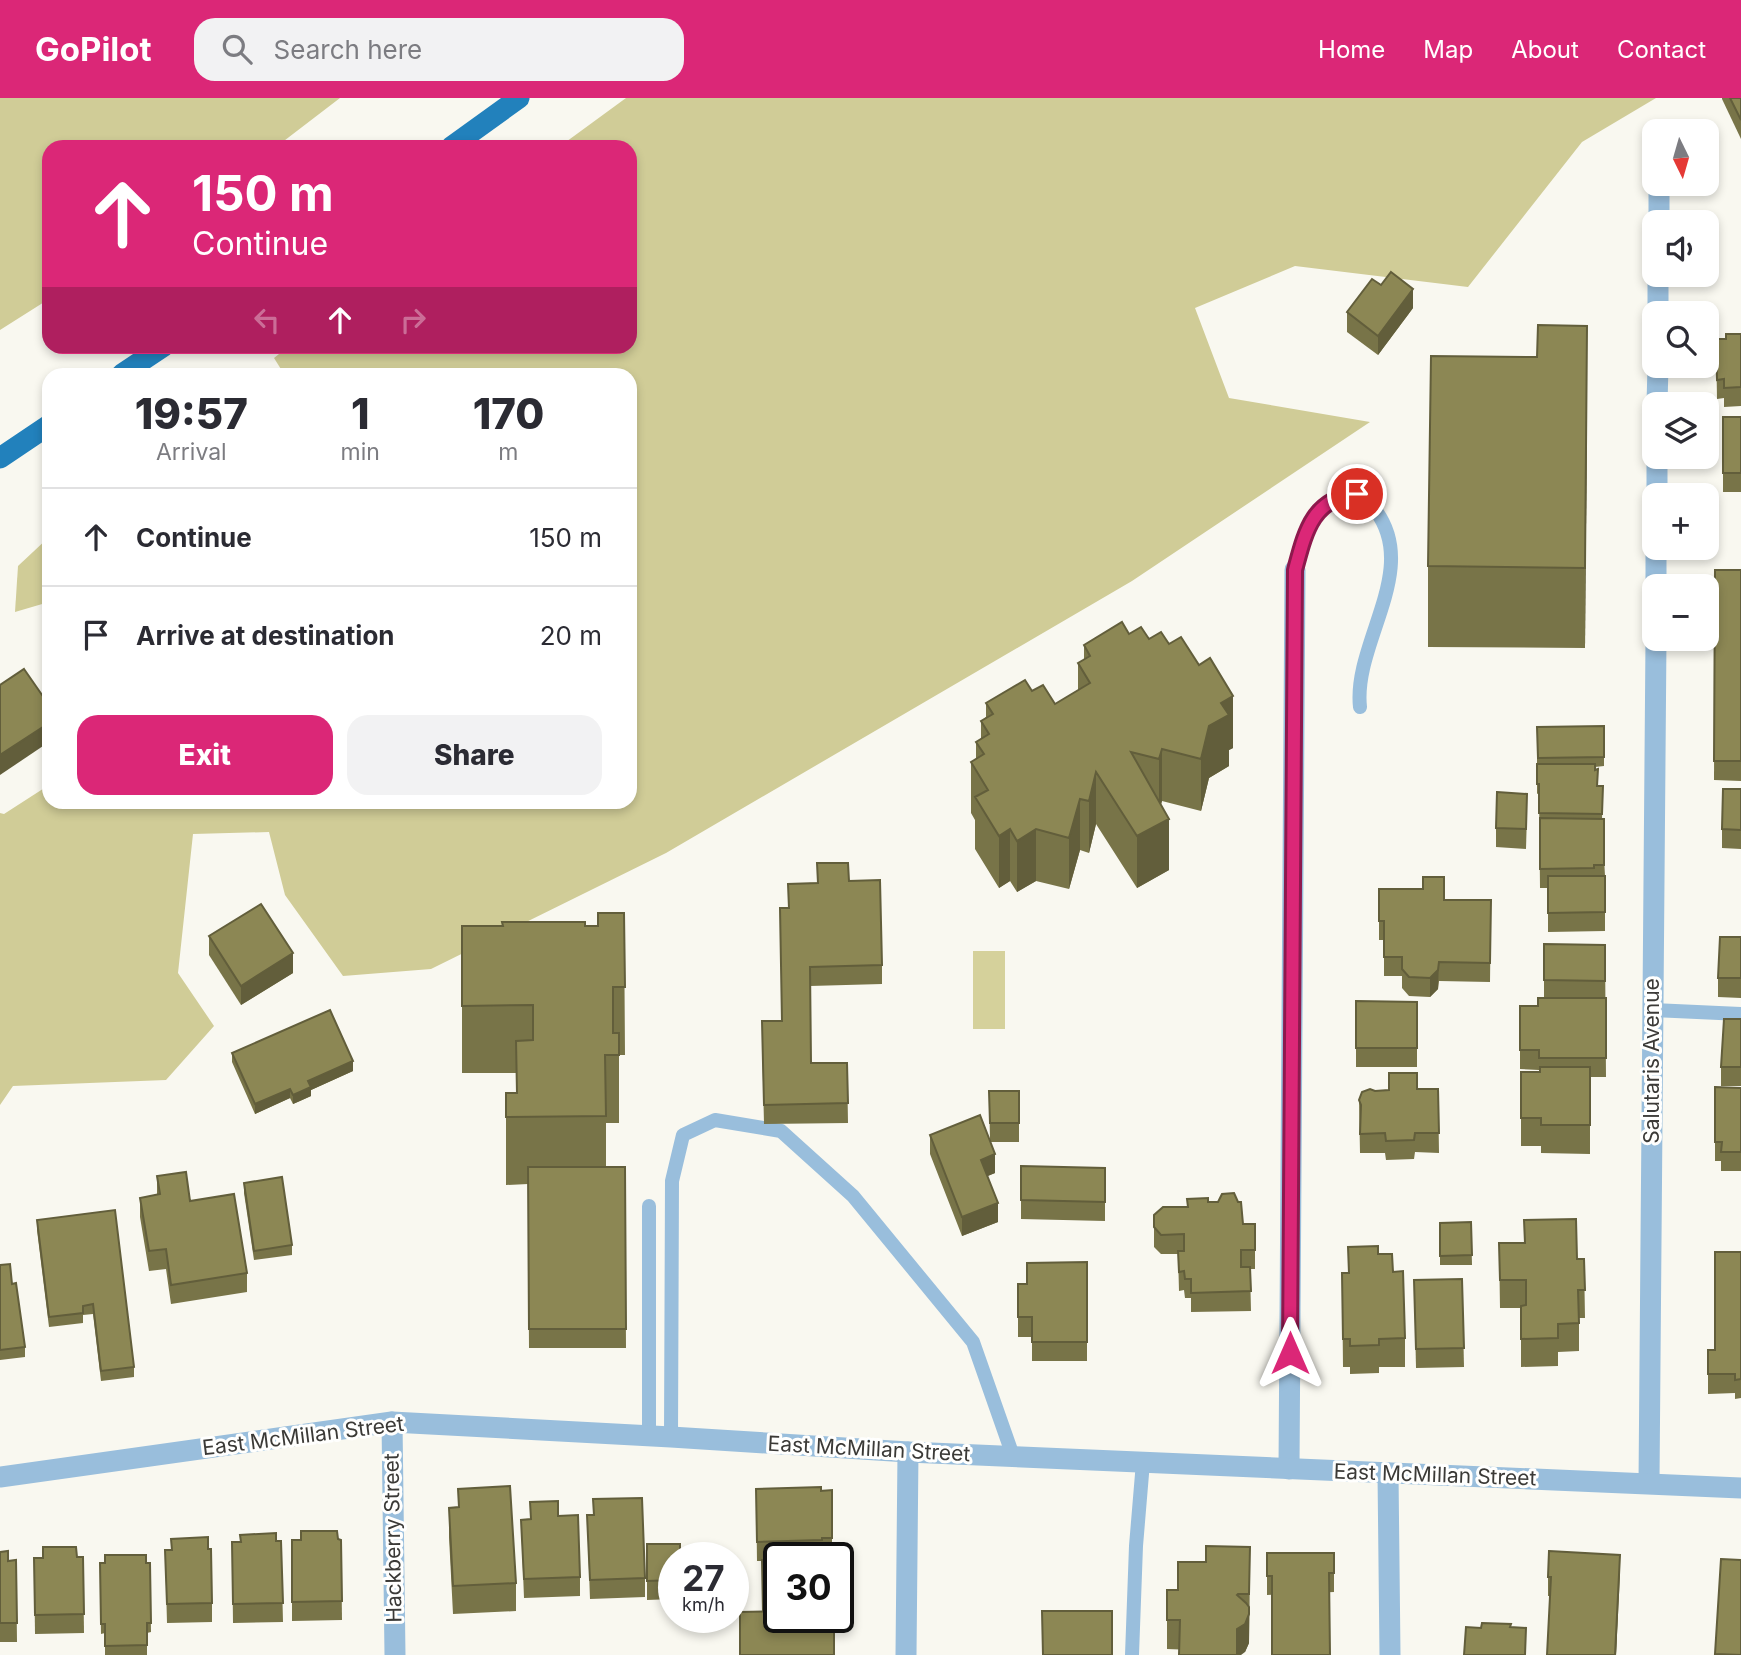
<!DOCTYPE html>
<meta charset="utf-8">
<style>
body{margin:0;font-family:Inter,sans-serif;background:#f2f2f3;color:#2b2b33;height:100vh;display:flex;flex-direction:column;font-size:26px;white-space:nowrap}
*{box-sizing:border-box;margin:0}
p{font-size:23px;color:#7c7c81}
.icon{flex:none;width:38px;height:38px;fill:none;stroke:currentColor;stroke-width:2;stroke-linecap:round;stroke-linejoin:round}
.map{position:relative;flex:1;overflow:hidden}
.drawer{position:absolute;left:42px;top:270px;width:595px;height:441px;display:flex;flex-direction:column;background:#fff;border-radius:21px;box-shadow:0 4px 10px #0003}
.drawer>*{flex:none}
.guide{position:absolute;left:42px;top:42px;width:595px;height:214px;border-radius:21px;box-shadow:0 4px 10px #0003;background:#db2777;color:#fff;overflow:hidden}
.needle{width:46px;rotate:175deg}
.controls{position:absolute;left:1642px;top:21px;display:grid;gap:14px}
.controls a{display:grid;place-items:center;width:77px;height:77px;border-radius:14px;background:#fff;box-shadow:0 4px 10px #0003;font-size:35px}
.speed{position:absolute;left:658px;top:1444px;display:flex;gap:14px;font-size:35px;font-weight:700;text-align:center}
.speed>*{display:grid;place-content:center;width:91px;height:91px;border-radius:50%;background:#fff;box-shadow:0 4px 10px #0003;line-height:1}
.speed small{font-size:18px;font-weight:400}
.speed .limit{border:4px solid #111;border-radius:10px;background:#fff;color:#111}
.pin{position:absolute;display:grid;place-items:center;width:60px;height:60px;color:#fff;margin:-30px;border:4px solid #fff;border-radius:50%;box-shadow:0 2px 7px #0007}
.me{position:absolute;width:77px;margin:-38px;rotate:0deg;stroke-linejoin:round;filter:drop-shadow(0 0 5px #0008)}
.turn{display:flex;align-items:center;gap:24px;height:147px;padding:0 35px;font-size:32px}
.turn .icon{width:91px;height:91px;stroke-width:2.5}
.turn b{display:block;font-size:49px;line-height:60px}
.lanes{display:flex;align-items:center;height:66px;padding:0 35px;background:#0003;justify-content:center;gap:35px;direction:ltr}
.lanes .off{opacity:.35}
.eta{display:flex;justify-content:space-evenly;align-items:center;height:119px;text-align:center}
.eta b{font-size:42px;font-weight:800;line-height:49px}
.button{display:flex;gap:14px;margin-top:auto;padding:14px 35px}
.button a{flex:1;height:80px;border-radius:21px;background:#db2777;color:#fff;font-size:28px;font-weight:800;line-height:80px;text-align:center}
.button a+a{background:#f2f2f3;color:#2b2b33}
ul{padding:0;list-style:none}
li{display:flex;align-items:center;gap:21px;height:98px;padding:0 35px;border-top:2px solid #e1e1e2}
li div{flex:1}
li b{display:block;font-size:26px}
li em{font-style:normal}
header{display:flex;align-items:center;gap:42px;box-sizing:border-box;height:98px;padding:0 35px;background:#db2777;color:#fff}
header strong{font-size:33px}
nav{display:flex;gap:38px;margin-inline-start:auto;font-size:24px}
.search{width:490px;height:63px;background:#f2f2f3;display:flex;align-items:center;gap:18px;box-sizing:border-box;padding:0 24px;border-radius:21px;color:#7c7c81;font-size:26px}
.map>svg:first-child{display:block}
</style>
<header>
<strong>GoPilot</strong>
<div class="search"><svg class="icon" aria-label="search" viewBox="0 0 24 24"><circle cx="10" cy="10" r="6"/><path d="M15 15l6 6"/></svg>Search here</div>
<nav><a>Home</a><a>Map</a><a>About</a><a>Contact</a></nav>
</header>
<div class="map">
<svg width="1741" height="1557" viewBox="0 0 1741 1557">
<rect width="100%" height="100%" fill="#f9f8f0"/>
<g fill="#d0cc97">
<polygon points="0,0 340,0 276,49 49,49 49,201 0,232"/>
<polygon points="626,0 1656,0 1582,44 1468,189 1295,168 1195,210 1229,300 1370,324 1132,483 666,755 431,871 343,878 285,797 269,734 193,736 178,875 214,928 166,982 13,988 0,1007 0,715 4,716 49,687 49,704 630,704 630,276 284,276 274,260 289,248 630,248 630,49 559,49"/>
<polygon points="49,439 49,504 15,514 18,468"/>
</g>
<rect fill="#d5d19b" x="973" y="853" width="32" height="78"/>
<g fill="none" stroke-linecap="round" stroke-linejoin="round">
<g stroke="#99bedc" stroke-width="14">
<path d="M1295,472C1303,441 1307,413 1340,399C1349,395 1358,395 1366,401C1369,404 1373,409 1376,413C1420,473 1353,545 1360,609"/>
<polyline points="1653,912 1741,916"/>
<polyline points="649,1338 649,1108"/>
<polyline points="671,1339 672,1083 683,1037 715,1022 781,1033 853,1098 973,1244 1013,1358"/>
<polyline points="1132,1557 1136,1448 1143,1364"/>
</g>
<g stroke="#99bedc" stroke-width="21">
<polyline points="1659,124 1659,86"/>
<polyline points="1658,215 1658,177"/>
<polyline points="1657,306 1658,268"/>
<polyline points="1657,397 1657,359"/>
<polyline points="1656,488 1656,450"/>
<polyline points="392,1324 395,1557"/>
<polyline points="1289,1371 1295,472"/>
<polyline points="1388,1375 1390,1557"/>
<polyline points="1649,1385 1656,541"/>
<polyline points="906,1557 908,1354"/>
</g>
<polyline stroke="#99bedc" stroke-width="21" points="0,1379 392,1324 671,1339 908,1354 1741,1390"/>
<g stroke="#2281bc" stroke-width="21">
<polyline points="451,49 519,0"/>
<polyline points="122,276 164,248"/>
<polyline points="0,360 49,327"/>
</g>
</g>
<g fill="#787448">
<polygon points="1722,0 1741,0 1741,41 1722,1"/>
<polygon points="1413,210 1378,257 1347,234 1347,214"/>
<polygon points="1741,236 1741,308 1724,309 1724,300 1717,301 1716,241 1726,241"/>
<polygon points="1537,259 1587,309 1585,550 1428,549 1428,468"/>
<rect x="1723" y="319" width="18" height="75"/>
<polygon points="1715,472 1741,472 1741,683 1714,682"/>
<polygon points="1129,536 1149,541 1233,650 1229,652 1229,668 1209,680 1201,713 1162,703 1161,706 1169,772 1137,790 1096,726 1089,755 1080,752 1069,791 1036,783 1017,794 1010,783 999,790 975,751 975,722 971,715 971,664 976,661 976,644 981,641 981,623 986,619 986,605 1032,593 1055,606 1078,592 1078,565 1084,562 1084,547"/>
<polygon points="1604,628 1604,668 1595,669 1597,688 1603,688 1602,721 1605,778 1605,833 1548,834 1548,790 1540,790 1539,695 1537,696 1537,629"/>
<polygon points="1741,691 1741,751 1722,750 1722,731"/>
<polygon points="1527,715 1526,751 1496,749 1496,730"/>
<polygon points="849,783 882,867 882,886 810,888 811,965 847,965 848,1025 764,1026 762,942 782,923 788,810 788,786"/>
<polygon points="1379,791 1444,802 1491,802 1490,884 1439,883 1438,891 1430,899 1409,898 1402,890 1402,878 1384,878 1384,842 1379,842"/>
<polygon points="624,815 625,957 619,957 619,1025 606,1025 606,1069 625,1069 626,1250 529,1250 528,1086 506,1087 506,995 516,995 516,975 462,975 462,828 598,828"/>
<polygon points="209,838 293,875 241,907 209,857"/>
<polygon points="1741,839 1741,900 1718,899 1718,880"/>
<polygon points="1544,846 1605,847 1606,979 1590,979 1590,1056 1541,1055 1541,1048 1521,1048 1521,974 1539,974 1539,972 1520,971 1520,908 1538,908 1544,900"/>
<polygon points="1356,903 1417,904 1417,969 1356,969"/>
<polygon points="1741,921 1741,988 1721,988 1721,969"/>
<polygon points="232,955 353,973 311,992 311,998 300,1003 293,1006 290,1000 255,1016 232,964"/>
<polygon points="1389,975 1417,991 1438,991 1439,1055 1415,1054 1414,1061 1386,1062 1385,1055 1360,1055 1359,1002 1375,993 1389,992"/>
<polygon points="1715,989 1741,990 1741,1073 1721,1073 1721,1063 1715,1063"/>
<polygon points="989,993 1019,993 1019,1044 990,1044 995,1075 987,1078 998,1124 962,1138 930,1056 930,1037 990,1043"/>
<polygon points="1105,1070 1105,1123 1021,1121 1021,1102"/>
<polygon points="157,1078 190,1103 247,1175 247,1194 171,1206 166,1171 149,1173 140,1119 140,1100 157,1097"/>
<polygon points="244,1085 292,1147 292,1157 254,1162 244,1095"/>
<polygon points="1208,1104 1243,1126 1255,1126 1255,1171 1250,1171 1251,1213 1191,1214 1191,1200 1185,1200 1184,1192 1179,1193 1178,1156 1161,1156 1154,1149 1154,1117"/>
<polygon points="37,1122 134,1269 134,1279 101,1283 93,1216 83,1217 83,1225 49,1229 37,1132"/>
<polygon points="1471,1124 1472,1167 1440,1167 1440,1125"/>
<polygon points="1499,1145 1577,1161 1584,1161 1585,1220 1579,1220 1579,1253 1558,1254 1558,1268 1521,1269 1521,1210 1500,1210"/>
<polygon points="1348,1149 1378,1156 1393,1174 1405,1240 1405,1269 1379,1269 1379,1275 1350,1276 1350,1269 1343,1269 1342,1175 1348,1175"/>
<polygon points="1741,1154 1741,1300 1735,1301 1735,1295 1708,1296 1708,1252 1715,1252"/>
<polygon points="1087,1164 1087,1263 1032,1263 1032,1239 1018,1239 1018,1186 1027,1186"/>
<polygon points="0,1167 12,1186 25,1249 25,1259 0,1262"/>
<polygon points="1462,1181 1464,1269 1416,1270 1414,1182"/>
<polygon points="458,1391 516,1485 516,1513 453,1516 449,1439 449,1410 458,1410"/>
<polygon points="756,1391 832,1392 832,1459 779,1460 779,1519 763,1513 762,1463 757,1463"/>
<polygon points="593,1401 645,1480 645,1499 590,1501 587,1417 593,1417"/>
<polygon points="530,1404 558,1418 580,1479 580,1498 524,1500 521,1422 530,1422"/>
<polygon points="240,1437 276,1443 281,1443 283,1524 233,1525 232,1444 240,1444"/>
<polygon points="171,1441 208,1451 212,1505 212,1524 167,1525 165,1452 171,1452"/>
<polygon points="292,1442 341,1442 342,1522 292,1523"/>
<polygon points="647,1446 674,1460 674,1501 647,1502"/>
<polygon points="1250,1449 1249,1545 1245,1554 1167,1551 1167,1492 1178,1492 1206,1464"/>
<polygon points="0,1454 8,1463 16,1462 17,1544 0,1544"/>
<polygon points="1267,1455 1334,1455 1334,1494 1267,1497"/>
<polygon points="83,1459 84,1535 35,1536 34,1460"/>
<polygon points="146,1465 150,1465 151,1534 147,1535 147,1557 105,1557 105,1535 101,1536 100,1475"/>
<polygon points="1620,1476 1616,1557 1547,1557 1550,1498 1548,1498 1548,1479"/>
</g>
<g fill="#625e3b">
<polygon points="1413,191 1413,210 1378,257 1378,238"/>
<polygon points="1587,228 1587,309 1585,550 1585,470"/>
<polygon points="1233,598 1233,650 1229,652 1229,668 1209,680 1201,713 1201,661 1209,628 1221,605"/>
<polygon points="49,625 49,644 0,677 0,657"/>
<polygon points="1162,651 1162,703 1159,713 1159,661"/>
<polygon points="1096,674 1096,726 1089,755 1089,703"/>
<polygon points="1080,701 1080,752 1069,791 1069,740"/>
<polygon points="1169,721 1169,772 1137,790 1137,738"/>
<polygon points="1010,731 1010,783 999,790 999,738"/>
<polygon points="1036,731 1036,783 1017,794 1017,743"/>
<polygon points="293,855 293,875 241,907 241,888"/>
<polygon points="1439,864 1438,891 1430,899 1430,880"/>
<polygon points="353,963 353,973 311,992 311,998 293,1006 293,997 308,983"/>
<polygon points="290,991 290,1000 255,1016 255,1006"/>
<polygon points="995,1056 995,1075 981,1081 981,1062"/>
<polygon points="998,1105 998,1124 962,1138 962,1119"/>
<polygon points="1250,1449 1249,1545 1245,1554 1241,1557 1237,1557 1237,1531 1249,1516"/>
<polygon points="1620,1457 1616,1557 1615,1557"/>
</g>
<g fill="#8c8754" stroke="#625e3b" stroke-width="2">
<polygon points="1730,0 1741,0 1741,22"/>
<polygon points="1391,174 1413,191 1378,238 1347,214 1372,181 1381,187"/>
<polygon points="1538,227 1587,228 1585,470 1428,468 1431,258 1537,259"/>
<polygon points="1726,236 1741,236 1741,289 1724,290 1724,281 1717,282 1716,241 1726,241"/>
<rect x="1723" y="319" width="18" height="56"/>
<polygon points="1715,472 1741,472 1741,663 1714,663"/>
<polygon points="1122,524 1129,536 1141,529 1149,541 1161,534 1169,546 1181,539 1199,567 1210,560 1233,598 1221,605 1229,617 1209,628 1201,661 1162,651 1159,661 1131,654 1169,721 1137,738 1096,674 1089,703 1080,701 1069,740 1036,731 1017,743 1010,731 999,738 975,699 988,692 971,664 984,656 976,644 989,636 981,623 993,616 986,605 1025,582 1032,593 1043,587 1055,606 1090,585 1078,565 1090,558 1084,547"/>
<polygon points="24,571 49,607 49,625 0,657 0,587"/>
<polygon points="1604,628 1604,659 1538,660 1537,629"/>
<polygon points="1537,666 1595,666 1595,672 1598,671 1597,688 1603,688 1602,716 1539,715 1539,686 1537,686"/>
<polygon points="1723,691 1741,691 1741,732 1722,731"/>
<polygon points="1497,694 1527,696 1526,731 1496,730"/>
<polygon points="1540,720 1604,721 1604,767 1594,767 1594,770 1540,771"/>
<polygon points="817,765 848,765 849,783 880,782 882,867 810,869 811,965 847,965 848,1005 764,1007 762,923 782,923 780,810 789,810 788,786 818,785"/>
<polygon points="1548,778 1605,778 1605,814 1548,815"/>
<polygon points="1423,779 1444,779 1444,802 1491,802 1490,865 1439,864 1438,872 1430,880 1409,879 1402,871 1402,859 1384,859 1384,823 1379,823 1379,791 1423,791"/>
<polygon points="261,806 293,855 241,888 209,838"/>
<polygon points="598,815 624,815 625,889 613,889 613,935 619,935 619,957 605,957 606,1018 506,1019 506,995 517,995 516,943 533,942 533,907 462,908 462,828 503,828 502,824 585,824 585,828 598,828"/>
<polygon points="1720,839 1741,839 1741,880 1718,880"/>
<polygon points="1544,846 1605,847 1605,883 1544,882"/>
<polygon points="1538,900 1606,900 1606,960 1539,960 1539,952 1520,952 1520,908 1538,908"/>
<polygon points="1356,903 1417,904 1417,950 1356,950"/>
<polygon points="330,912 353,963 308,983 311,989 300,994 293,997 290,991 255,1006 232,955"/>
<polygon points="1724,921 1741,921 1741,969 1721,969"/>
<polygon points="1540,969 1590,969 1590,1027 1541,1027 1541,1020 1521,1020 1521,974 1540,974"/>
<polygon points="1389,975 1417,975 1417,991 1438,991 1439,1035 1415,1035 1414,1042 1386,1043 1385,1035 1360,1036 1361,1007 1359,1002 1362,994 1370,991 1375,993 1389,992"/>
<polygon points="1715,989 1741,990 1741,1054 1721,1054 1722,1044 1715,1044"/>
<polygon points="989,993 1019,993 1019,1025 990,1025"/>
<polygon points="980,1017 995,1056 981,1062 998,1105 962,1119 930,1037"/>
<polygon points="1021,1068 1105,1070 1105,1104 1021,1102"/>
<polygon points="528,1069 625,1069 626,1231 529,1231"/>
<polygon points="186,1074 190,1103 234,1096 247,1175 171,1187 166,1151 149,1153 140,1100 160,1096 157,1078"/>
<polygon points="282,1079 292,1147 254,1153 244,1085"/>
<polygon points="1234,1095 1238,1104 1241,1104 1243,1126 1255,1126 1255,1152 1241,1152 1241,1169 1250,1169 1251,1193 1191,1195 1191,1181 1185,1181 1184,1173 1179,1174 1178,1153 1184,1153 1184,1136 1161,1137 1154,1129 1154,1117 1163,1109 1188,1109 1187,1101 1208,1100 1208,1104 1218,1104 1222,1096"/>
<polygon points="115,1112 134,1269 101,1273 93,1206 83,1208 83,1215 49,1219 37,1122"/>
<polygon points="1576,1121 1577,1161 1584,1161 1585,1192 1578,1192 1579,1225 1558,1226 1558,1240 1521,1241 1521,1208 1526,1207 1526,1182 1500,1182 1499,1145 1525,1145 1524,1122"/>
<polygon points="1471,1124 1472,1157 1440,1158 1440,1125"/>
<polygon points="1378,1148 1378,1156 1392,1156 1393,1174 1403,1173 1405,1240 1379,1241 1379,1247 1350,1248 1350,1241 1343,1241 1342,1175 1349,1175 1348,1149"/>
<polygon points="1715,1154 1741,1154 1741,1281 1735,1282 1735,1276 1708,1276 1708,1252 1715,1252"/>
<polygon points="1087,1164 1087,1244 1032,1244 1032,1219 1018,1219 1018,1186 1027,1186 1027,1165"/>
<polygon points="10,1166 12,1186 16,1185 25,1249 0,1252 0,1167"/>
<polygon points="1462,1181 1464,1250 1416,1251 1414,1182"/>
<polygon points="510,1388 516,1485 453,1488 449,1410 459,1409 458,1391"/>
<polygon points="821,1389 821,1393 832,1392 832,1440 822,1440 822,1442 757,1444 756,1391"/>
<polygon points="642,1400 645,1480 590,1482 587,1417 594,1417 593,1401"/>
<polygon points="558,1403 558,1418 578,1417 580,1479 524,1481 521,1422 531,1421 530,1404"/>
<polygon points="301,1433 337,1433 338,1441 341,1442 342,1503 292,1504 292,1442 301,1442"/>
<polygon points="276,1435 276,1443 281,1443 283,1505 233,1506 232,1444 241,1444 240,1437"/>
<polygon points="208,1439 208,1451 211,1451 212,1505 167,1506 165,1452 172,1452 171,1441"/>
<polygon points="647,1446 680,1446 680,1460 674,1460 674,1482 647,1483"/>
<polygon points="1206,1448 1250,1449 1249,1496 1238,1496 1237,1497 1246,1505 1249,1509 1249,1516 1245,1526 1237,1531 1237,1557 1179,1557 1180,1522 1167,1522 1167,1492 1178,1492 1178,1464 1206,1464"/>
<polygon points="43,1449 76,1449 77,1459 83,1459 84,1516 35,1517 34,1460 43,1460"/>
<polygon points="8,1453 8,1463 16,1462 17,1525 0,1525 0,1454"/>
<polygon points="1549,1453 1620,1457 1615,1557 1547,1557 1551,1479 1548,1479"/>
<polygon points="1267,1455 1334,1455 1334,1475 1329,1475 1330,1557 1272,1557 1272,1478 1267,1478"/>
<polygon points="105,1457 146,1457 146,1465 150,1465 151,1525 147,1525 147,1547 105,1548 105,1526 101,1526 100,1465 105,1465"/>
<polygon points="1721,1461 1741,1462 1741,1557 1715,1556"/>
<polygon points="762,1462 779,1462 779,1513 763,1513"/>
<polygon points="779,1513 779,1519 834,1519 834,1557 740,1557 740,1514"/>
<polygon points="1042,1513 1112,1513 1112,1557 1043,1557"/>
<polygon points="1482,1525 1511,1526 1510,1529 1526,1530 1525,1557 1464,1557 1466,1529 1481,1530"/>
</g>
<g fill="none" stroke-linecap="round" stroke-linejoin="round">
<g stroke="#8e194d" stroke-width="18">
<path id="route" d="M1290,1255L1295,472C1305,435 1312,400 1357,396"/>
</g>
<use href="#route" stroke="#db2777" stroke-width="12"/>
</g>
<g text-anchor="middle" stroke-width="6" stroke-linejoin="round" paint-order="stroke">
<g font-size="21" fill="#3b3a37" stroke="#fffffe">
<text transform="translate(1652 963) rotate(-90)" y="7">Salutaris Avenue</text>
<text transform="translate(303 1338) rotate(-7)" y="7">East McMillan Street</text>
<text transform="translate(869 1351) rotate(3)" y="7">East McMillan Street</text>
<text transform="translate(1435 1377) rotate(2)" y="7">East McMillan Street</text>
<text transform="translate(393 1440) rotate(-91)" y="7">Hackberry Street</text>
</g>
</g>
</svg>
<div class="controls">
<a><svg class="needle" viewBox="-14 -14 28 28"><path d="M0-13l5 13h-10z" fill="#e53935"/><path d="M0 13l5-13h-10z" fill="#7c7c81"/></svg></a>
<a><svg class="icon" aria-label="sound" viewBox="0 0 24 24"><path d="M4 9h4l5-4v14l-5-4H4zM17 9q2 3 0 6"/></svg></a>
<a><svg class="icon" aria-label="search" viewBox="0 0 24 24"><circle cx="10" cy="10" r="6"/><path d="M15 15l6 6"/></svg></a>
<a><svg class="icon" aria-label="layers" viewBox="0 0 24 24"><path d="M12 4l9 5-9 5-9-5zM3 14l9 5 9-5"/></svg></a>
<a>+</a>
<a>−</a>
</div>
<div class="speed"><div>27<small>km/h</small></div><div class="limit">30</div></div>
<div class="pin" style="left:1357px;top:396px;background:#d93025"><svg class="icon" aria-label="arrive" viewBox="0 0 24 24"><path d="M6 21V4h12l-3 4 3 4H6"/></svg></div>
<svg class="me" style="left:1290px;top:1255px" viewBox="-20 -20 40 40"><path d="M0-17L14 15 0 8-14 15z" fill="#db2777" stroke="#fff" stroke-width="4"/></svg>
<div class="guide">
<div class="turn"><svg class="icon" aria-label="ahead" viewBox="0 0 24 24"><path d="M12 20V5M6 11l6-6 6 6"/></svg><div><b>150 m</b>Continue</div></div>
<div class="lanes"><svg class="icon off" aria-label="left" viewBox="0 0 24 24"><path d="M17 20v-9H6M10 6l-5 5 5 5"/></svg><svg class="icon" aria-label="ahead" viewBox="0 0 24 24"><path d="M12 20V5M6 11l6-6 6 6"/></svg><svg class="icon off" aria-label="right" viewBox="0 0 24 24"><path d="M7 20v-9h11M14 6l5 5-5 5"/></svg></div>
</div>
<section class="drawer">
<div class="eta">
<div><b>19:57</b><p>Arrival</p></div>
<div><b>1</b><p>min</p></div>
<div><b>170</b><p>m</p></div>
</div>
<ul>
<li><svg class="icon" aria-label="ahead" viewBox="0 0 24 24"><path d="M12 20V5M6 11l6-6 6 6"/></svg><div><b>Continue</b></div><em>150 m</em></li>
<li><svg class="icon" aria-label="arrive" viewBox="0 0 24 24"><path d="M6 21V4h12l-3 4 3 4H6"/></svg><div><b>Arrive at destination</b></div><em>20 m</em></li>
</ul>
<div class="button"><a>Exit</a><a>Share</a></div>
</section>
</div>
